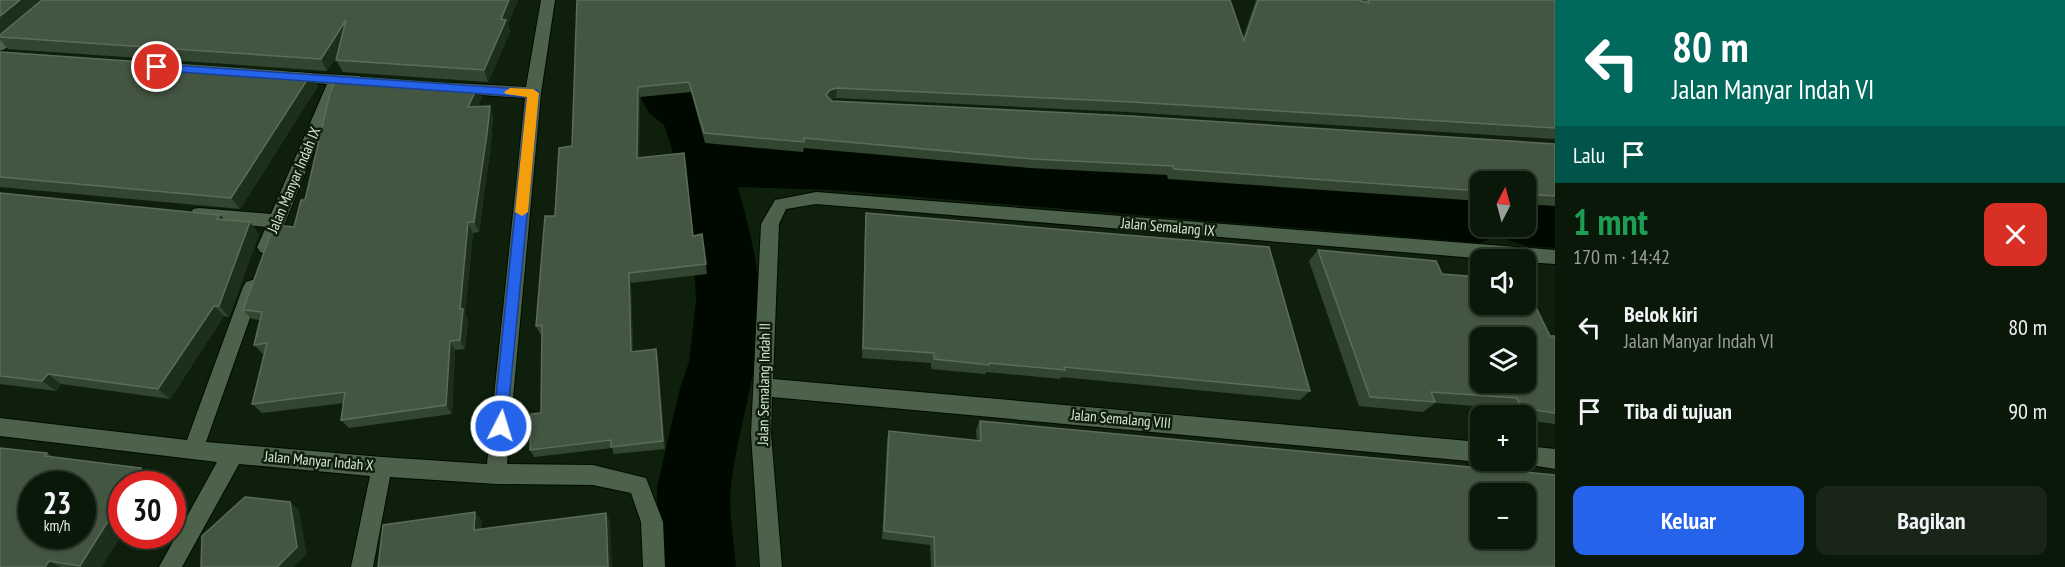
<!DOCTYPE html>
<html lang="id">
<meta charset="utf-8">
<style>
body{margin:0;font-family:"PT Sans Narrow",sans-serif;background:#182517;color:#f1f3f6;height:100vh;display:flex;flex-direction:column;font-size:22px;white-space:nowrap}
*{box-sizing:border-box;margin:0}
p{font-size:20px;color:#99a09c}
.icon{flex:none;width:33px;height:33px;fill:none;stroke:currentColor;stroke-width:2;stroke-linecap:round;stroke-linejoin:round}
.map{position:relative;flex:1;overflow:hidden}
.drawer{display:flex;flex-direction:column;background:#0a1809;width:510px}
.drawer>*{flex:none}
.hud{background:#00695c;color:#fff;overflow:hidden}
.needle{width:39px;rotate:6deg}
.tools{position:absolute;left:1470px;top:171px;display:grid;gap:12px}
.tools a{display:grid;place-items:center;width:66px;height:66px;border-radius:12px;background:#0a1809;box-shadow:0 2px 4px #0004,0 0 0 2px #2a372a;font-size:30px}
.speed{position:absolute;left:18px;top:471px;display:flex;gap:12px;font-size:30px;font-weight:700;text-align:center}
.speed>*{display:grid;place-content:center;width:78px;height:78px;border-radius:50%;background:#0a1809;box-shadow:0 2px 4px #0004,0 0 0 2px #2a372a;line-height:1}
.speed small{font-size:15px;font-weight:400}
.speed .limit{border:9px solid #d22;background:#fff;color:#111}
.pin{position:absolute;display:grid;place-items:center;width:51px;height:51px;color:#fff;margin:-26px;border:3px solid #fff;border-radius:50%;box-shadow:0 2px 6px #0007}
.me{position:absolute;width:66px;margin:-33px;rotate:5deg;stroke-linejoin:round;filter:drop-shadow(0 0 4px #0008)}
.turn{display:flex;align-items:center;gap:21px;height:126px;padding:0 18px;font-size:27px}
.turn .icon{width:78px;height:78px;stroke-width:2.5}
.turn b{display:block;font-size:42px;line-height:51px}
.then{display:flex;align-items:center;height:57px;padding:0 18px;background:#0003;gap:12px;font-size:22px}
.round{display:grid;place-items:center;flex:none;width:63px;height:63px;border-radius:12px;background:#182517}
.headline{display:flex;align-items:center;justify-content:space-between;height:102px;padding:0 18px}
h1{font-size:36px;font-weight:700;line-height:45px;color:#1e9e55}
.primary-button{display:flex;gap:12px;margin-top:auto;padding:12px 18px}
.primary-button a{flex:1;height:69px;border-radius:12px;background:#2563eb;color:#fff;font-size:24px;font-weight:700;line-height:69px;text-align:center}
.primary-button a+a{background:#182517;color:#f1f3f6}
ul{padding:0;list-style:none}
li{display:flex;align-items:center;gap:18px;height:84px;padding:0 18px}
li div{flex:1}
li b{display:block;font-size:22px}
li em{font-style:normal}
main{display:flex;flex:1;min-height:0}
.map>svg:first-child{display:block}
</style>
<main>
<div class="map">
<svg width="1555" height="567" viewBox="0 0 1555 567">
<rect width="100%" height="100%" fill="#0e200c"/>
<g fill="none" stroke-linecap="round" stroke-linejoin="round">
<path fill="#000900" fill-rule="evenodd" d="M637,0H685L684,38L693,92C713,106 718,123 726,145L832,148L1480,197V226H1526V200L1555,202V248L1526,246L1505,239L1502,234L1480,243L832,190L738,187C748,224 758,260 760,299C762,361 739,423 731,485C728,511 734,541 736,567H658L657,487L680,388L689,362L696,300L693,248L672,149L664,125L650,114L642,101L640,88L634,38Z"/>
<g stroke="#000a00" stroke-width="2">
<g id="street">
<polygon points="48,0 63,0 5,49 0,51 0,39"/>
<polygon points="541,0 555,0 541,93 507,464 593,465 646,478 663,522 665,567 643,567 641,522 631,493 593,485 496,484 390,477 373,567 351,567 370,476 239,464 182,567 159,567 217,462 0,436 0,418 187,440 243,287 246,282 252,280 258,282 261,287 206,442 382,457 487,464 525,98 454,93 447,88 454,83 526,87"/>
<polygon points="289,72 360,76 367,81 360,86 341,85 275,247 272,252 266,254 260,252 257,247 266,227 199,220 193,219 191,214 193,209 199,208 271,214 327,84 284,80 282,77 284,74"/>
<polygon points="816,192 1555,250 1555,264 1526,262 1526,260 1500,260 816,204 786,209 779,224 773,379 1480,442 1480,460 1483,460 1480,462 772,397 771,434 782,567 760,567 751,434 761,224 775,200"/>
<polygon points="1526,446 1555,449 1555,469 1519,463 1518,460 1526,460"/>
</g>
</g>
<use href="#street" fill="#4d624a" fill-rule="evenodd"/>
</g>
<g fill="#324530">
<polygon points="0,0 518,0 508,24 510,32 488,82 343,72 336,60 338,54 327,71 8,49 0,40"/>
<polygon points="577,0 1243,38 1256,0 1555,0 1555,139 1127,112 836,98 830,99 832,101 1555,144 1555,206 1526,204 1526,182 1480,182 1480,201 1168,179 1167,175 1030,168 804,148 803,152 705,143 691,92 640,97 639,158 693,236 702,234 707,274 631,283 633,351 656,349 658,358 665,449 614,454 612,448 534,457 530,450 541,413 542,334 540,334 536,326 555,216 572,146"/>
<polygon points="0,52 311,74 318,86 240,209 0,187"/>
<polygon points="482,97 478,106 493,116 491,144 479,232 473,233 465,314 468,319 465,349 455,350 452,414 349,428 341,420 344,403 262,413 252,404 265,354 263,354 254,345 260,320 252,319 243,310 294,227 305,200"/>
<polygon points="0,193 220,215 225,220 259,234 229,317 224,316 170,399 61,384 56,391 0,384"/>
<polygon points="866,213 1310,391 1300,400 1061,377 1060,379 986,372 985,374 931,369 931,363 862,358 865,224"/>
<polygon points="1318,250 1442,274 1550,336 1555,336 1555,424 1526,420 1526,416 1506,416 1503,408 1435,403 1423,412 1359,406 1309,261"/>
<polygon points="980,421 1555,567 931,567 930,545 882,539 887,440 889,431 977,440 976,430"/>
<polygon points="47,453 53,457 141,468 155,478 122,484 122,534 101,567 0,567"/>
</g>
<g fill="#1c2f1a">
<polygon points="20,0 44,0 0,36 0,16"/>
<polygon points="509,0 518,0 508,24 510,32 488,82 484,70 501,19"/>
<polygon points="346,20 352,32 327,71 321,59"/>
<polygon points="311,74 318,86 240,209 231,198"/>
<polygon points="478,86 482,97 472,118 468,107"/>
<polygon points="638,87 640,97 639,168 637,158"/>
<polygon points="837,88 836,98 829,100 826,95 830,90"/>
<polygon points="490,106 493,116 491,144 479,232 474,222"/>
<polygon points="220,215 230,226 217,219"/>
<polygon points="250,222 259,234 229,317 219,306"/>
<polygon points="468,222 473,233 465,314 468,319 465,349 460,340 460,309"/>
<polygon points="629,273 631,283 633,360 631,352"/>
<polygon points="214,306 224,316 170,399 158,389"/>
<polygon points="450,341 455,350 452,414 446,405"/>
<polygon points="656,349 658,358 665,449 663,441"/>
<polygon points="48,374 61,384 56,391 42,381"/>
<polygon points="141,468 155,478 151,484 131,484"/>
<polygon points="122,499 122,534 101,567 82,567 80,566"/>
<polygon points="290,502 299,510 307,554 294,567 277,567"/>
<polygon points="475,512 482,521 481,539 474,530"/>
<polygon points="606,513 610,521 612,567 608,567"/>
<polygon points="49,561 61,567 45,567"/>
</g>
<g fill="#435642" stroke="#5b6d59" stroke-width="1.5" fill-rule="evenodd">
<polygon points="0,0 20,0 0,16"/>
<polygon points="42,0 509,0 501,19 506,20 484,70 336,60 346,20 321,59 0,37 0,35"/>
<polygon points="577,0 1230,0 1244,41 1258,0 1357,0 1369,3 1368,0 1555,0 1555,128 1132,102 837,88 830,90 826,95 832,101 1131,116 1555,144 1555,196 1526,194 1526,182 1480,182 1480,191 1174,169 1173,166 1033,159 804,138 804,142 704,133 689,82 638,87 637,158 684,153 693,236 702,234 706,264 629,273 631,352 656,349 663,441 611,447 611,440 530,450 531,414 541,413 542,325 536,326 545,216 555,216 559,148 572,146"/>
<polygon points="0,52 311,74 231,198 0,177"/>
<polygon points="337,76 478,86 468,107 490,106 487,134 474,222 468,222 460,309 463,309 460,340 450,341 446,405 341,420 345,392 252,404 267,343 254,345 262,312 243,310 274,225 294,227 301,200 305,200 330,93"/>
<polygon points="0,193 220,215 217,219 250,222 219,306 214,306 158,389 48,374 42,381 0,376"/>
<polygon points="866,213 1269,247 1310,391 1064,367 1065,370 989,363 989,365 934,359 934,353 863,348"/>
<path d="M1318,250L1436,261L1442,274L1480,277V304H1526V287L1550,336H1555V413L1521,408L1517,398L1431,392L1435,402L1370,397ZM1480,338H1526V382H1480Z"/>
<path d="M980,421L1555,475V567H935L934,537L884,531L889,431L981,441ZM1480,494H1526V538H1480Z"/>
<path d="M0,448L47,453L45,456L141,468L131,484H122V499L80,566L49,561L45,567H0ZM32,484H82V536H32Z"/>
<polygon points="245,497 290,502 297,547 277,567 201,567 202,536"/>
<polygon points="475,512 474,530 606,513 608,567 378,567 383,525"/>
</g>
<polygon fill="#2563eb" stroke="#184099" stroke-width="1.5" points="157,64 537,90 539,93 506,431 501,433 495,431 493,426 527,97 153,70 153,65"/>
<polygon fill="#f59e0b" points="510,88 533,89 539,93 528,212 522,216 515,212 527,97 506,94 504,92"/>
<g text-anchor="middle" stroke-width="5" stroke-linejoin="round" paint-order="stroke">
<g font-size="15" fill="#d8e5d7" stroke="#0e200c">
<text transform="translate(294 180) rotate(-67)" y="5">Jalan Manyar Indah IX</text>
<text transform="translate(1168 227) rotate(5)" y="5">Jalan Semalang IX</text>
<text transform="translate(764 384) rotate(-89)" y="5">Jalan Semalang Indah II</text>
<text transform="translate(1121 419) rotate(5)" y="5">Jalan Semalang VIII</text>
<text transform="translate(319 461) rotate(5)" y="5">Jalan Manyar Indah X</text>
</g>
</g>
</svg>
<div class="tools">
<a><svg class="needle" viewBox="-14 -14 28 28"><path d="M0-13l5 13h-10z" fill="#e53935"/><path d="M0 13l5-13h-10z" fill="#99a09c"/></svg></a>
<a><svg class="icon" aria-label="sound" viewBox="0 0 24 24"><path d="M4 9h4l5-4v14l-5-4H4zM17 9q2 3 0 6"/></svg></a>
<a><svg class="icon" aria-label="layers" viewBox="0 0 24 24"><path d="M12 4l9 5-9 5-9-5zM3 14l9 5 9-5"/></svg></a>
<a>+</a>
<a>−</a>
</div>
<div class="speed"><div>23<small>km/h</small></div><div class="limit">30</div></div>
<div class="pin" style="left:157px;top:67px;background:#d93025"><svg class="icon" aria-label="arrive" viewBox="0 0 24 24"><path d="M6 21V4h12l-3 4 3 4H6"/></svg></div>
<svg class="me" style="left:501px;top:426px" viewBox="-20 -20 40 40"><circle r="17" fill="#2563eb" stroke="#fff" stroke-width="3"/><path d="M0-11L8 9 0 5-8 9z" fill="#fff"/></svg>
</div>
<section class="drawer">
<div class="hud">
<div class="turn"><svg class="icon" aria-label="left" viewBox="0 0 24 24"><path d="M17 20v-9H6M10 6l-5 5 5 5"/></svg><div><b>80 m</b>Jalan Manyar Indah VI</div></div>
<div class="then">Lalu<svg class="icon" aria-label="arrive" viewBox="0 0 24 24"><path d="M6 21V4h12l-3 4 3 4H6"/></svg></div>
</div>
<div class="headline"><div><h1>1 mnt</h1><p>170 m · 14:42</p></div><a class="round" style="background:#d93025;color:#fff"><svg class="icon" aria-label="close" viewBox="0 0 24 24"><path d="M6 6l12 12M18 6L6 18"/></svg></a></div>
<ul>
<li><svg class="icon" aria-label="left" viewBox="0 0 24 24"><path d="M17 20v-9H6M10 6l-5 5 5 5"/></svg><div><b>Belok kiri</b><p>Jalan Manyar Indah VI</p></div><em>80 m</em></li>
<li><svg class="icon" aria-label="arrive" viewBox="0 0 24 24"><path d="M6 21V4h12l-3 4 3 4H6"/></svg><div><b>Tiba di tujuan</b></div><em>90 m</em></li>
</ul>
<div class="primary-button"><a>Keluar</a><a>Bagikan</a></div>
</section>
</main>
